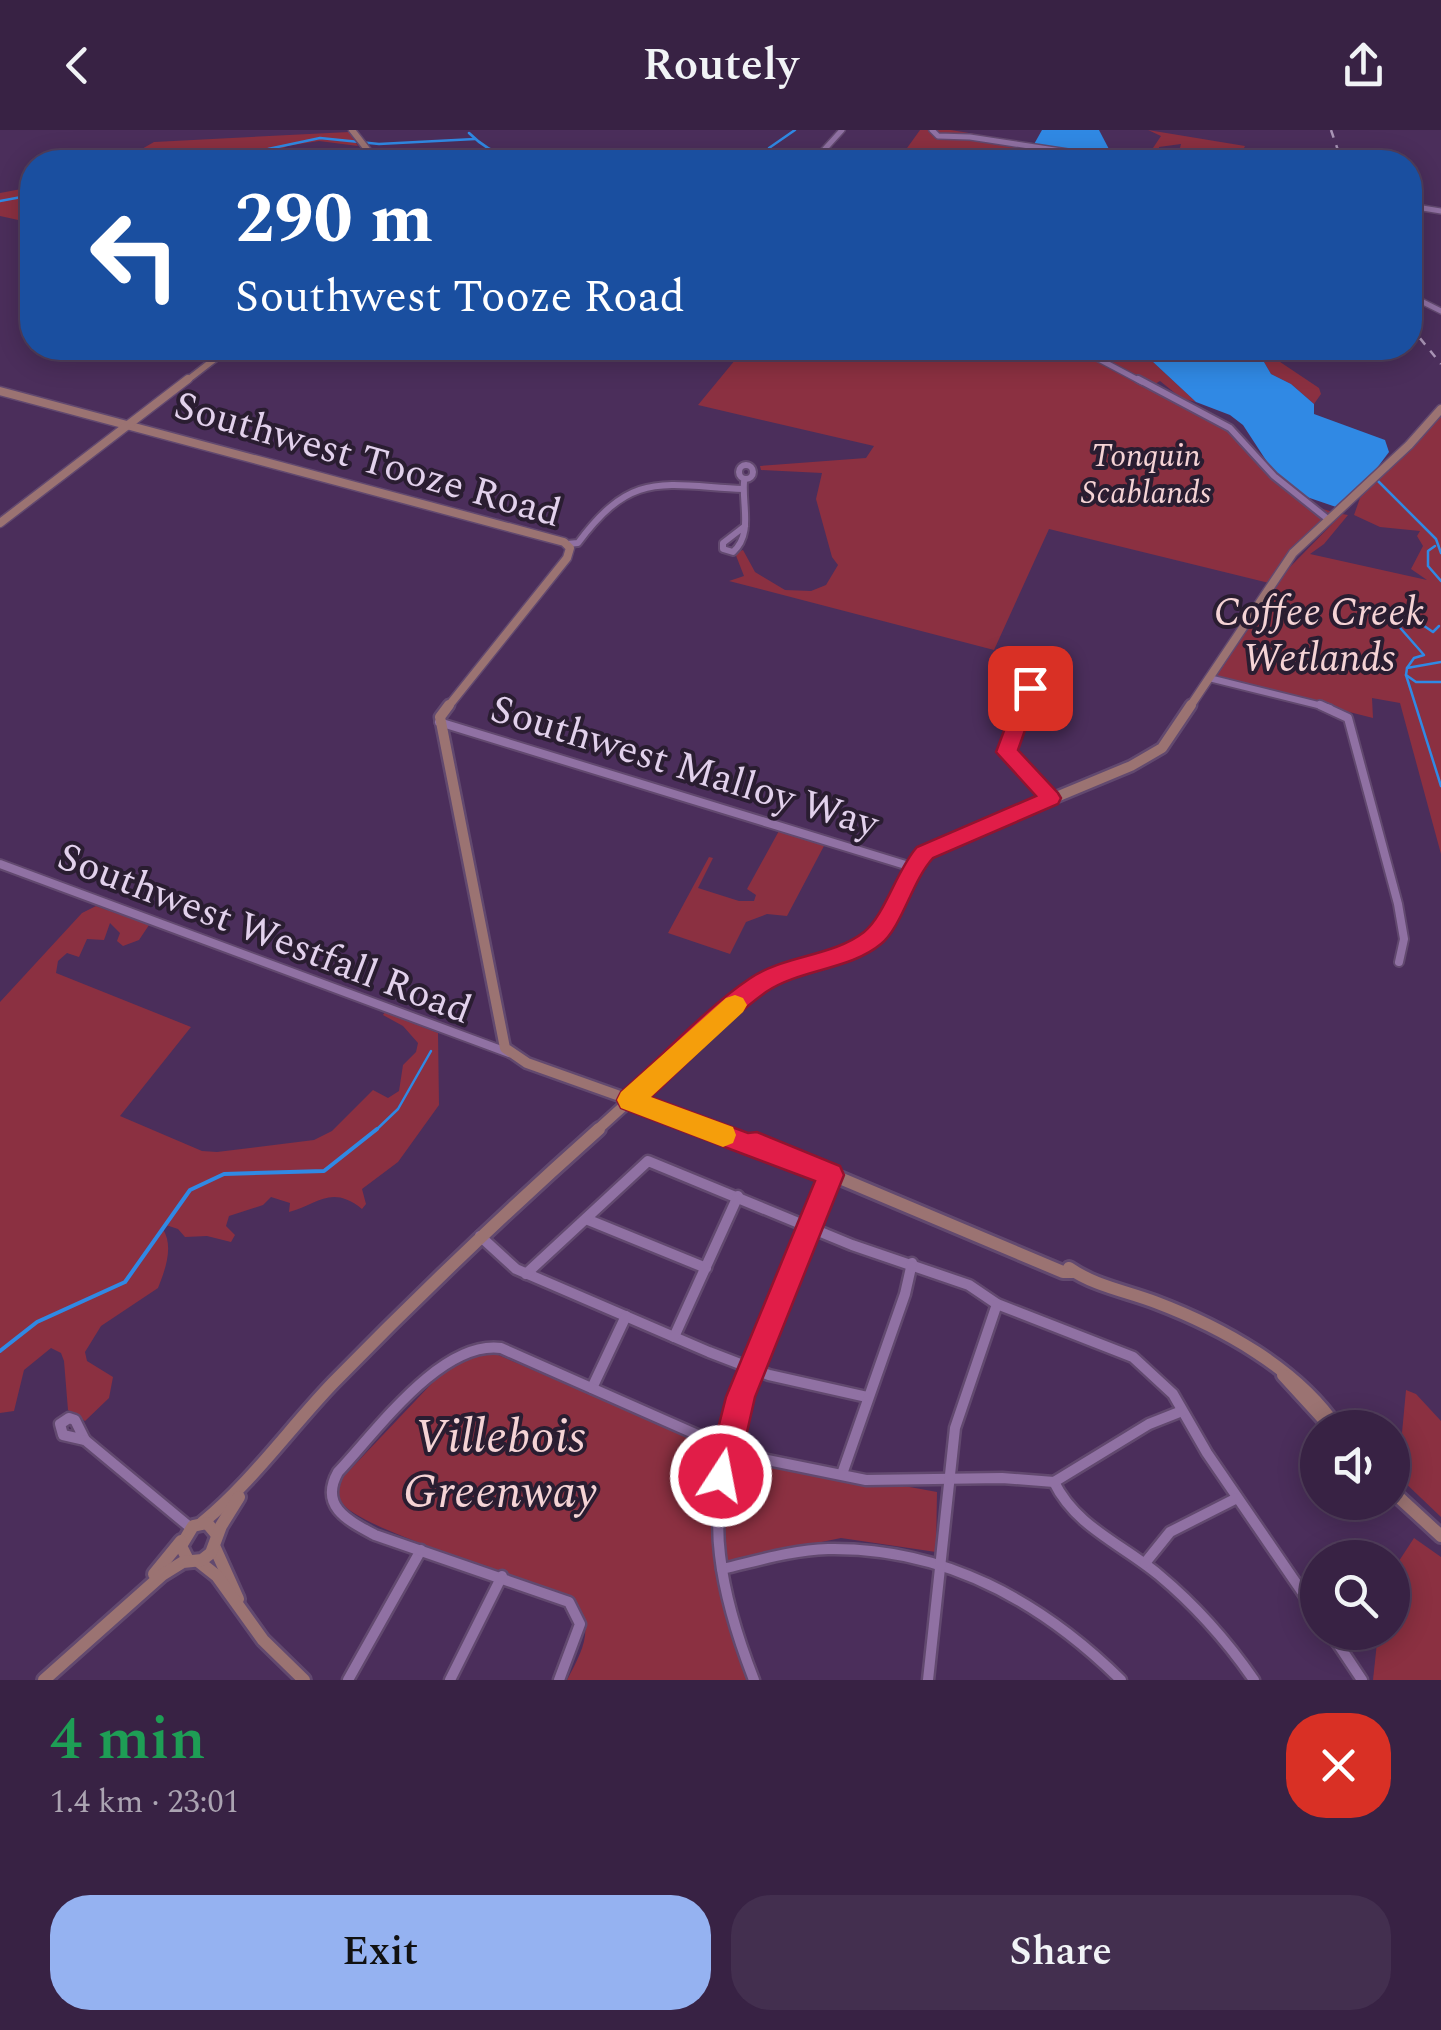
<!DOCTYPE html>
<meta charset="utf-8">
<style>
body{margin:0;font-family:Spectral,serif;background:#432f4f;color:#f1f3f6;height:100vh;display:flex;flex-direction:column;font-size:38px;white-space:nowrap}
*{box-sizing:border-box;margin:0}
p{font-size:32px;color:#aba4b2}
.icon{flex:none;width:55px;height:55px;fill:none;stroke:currentColor;stroke-width:2;stroke-linecap:round;stroke-linejoin:round}
.map{position:relative;height:1550px;overflow:hidden}
.details{display:flex;flex-direction:column;background:#382244;flex:1}
.details>*{flex:none}
.top-card{position:absolute;left:20px;top:20px;width:1402px;height:210px;border-radius:40px;box-shadow:0 5px 25px #0003,0 0 0 2px #523f5d;background:#1a4fa0;color:#fff;overflow:hidden}
.buttons{position:absolute;left:1300px;top:1280px;display:grid;gap:20px}
.buttons a{display:grid;place-items:center;width:110px;height:110px;border-radius:50%;background:#382244;box-shadow:0 5px 25px #0003,0 0 0 2px #523f5d;font-size:50px}
.pin{position:absolute;display:grid;place-items:center;width:85px;height:85px;color:#fff;margin:-42px;border-radius:20px;box-shadow:0 5px 15px #0006}
.me{position:absolute;width:110px;margin:-55px;rotate:11deg;stroke-linejoin:round;filter:drop-shadow(0 0 8px #0008)}
.turn{display:flex;align-items:center;gap:35px;height:210px;padding:0 50px;font-size:45px}
.turn .icon{width:130px;height:130px;stroke-width:2.5}
.turn b{display:block;font-size:70px;line-height:85px}
.round{display:grid;place-items:center;flex:none;width:105px;height:105px;border-radius:40px;background:#432f4f}
.summary{display:flex;align-items:center;justify-content:space-between;height:170px;padding:0 50px}
h1{font-size:60px;font-weight:600;line-height:75px;color:#1e9e55}
.button{display:flex;gap:20px;margin-top:auto;padding:20px 50px}
.button a{flex:1;height:115px;border-radius:40px;background:#95b2f1;color:#111;font-size:40px;font-weight:600;line-height:115px;text-align:center}
.button a+a{background:#432f4f;color:#f1f3f6}
header{display:flex;justify-content:space-between;align-items:center;height:130px;padding:0 50px;background:#382244;font-size:45px;font-weight:600}
.map>svg:first-child{display:block}
</style>
<header><svg class="icon" aria-label="back" viewBox="0 0 24 24"><path d="M15 5l-7 7 7 7"/></svg>Routely<svg class="icon" aria-label="share" viewBox="0 0 24 24"><path d="M12 15V3M7 8l5-5 5 5M5 13v7h14v-7"/></svg></header>
<div class="map">
<svg width="1441" height="1550" viewBox="0 0 1441 1550">
<rect width="100%" height="100%" fill="#4b2e5b"/>
<g fill="#8b3041">
<polygon points="920,0 951,0 1034,14 1027,18 1028,23 1037,23 1040,18 1109,29 1107,32 897,32"/>
<polygon points="1148,0 1245,16 1237,32 1184,32 1178,26 1181,14 1159,17 1159,23 1151,21 1161,6"/>
<polygon points="349,2 358,16 319,11 287,16 261,32 119,32 154,12"/>
<polygon points="32,57 32,93 0,86 0,63"/>
<polygon points="745,218 1059,218 1114,229 1109,220 1138,218 1196,272 1181,268 1160,251 1150,257 1229,296 1279,356 1309,375 1333,382 1269,453 1049,399 994,520 729,451 744,446 735,423 743,420 755,442 785,460 811,461 826,455 838,435 832,427 816,369 822,343 761,340 760,336 866,328 874,316 698,275"/>
<polygon points="1243,218 1259,218 1319,258 1321,264 1314,274 1291,254 1271,244 1264,232"/>
<polygon points="1441,283 1441,724 1400,573 1372,568 1373,588 1215,548 1288,439 1342,384 1348,385 1324,414 1310,424 1427,450 1411,439 1423,416 1417,406 1420,401 1380,397 1354,385 1360,368"/>
<polygon points="780,699 825,714 787,786 767,784 746,792 730,824 668,803 709,727 713,728 698,758 739,771 754,771 756,765 747,759"/>
<path d="M96,776L149,795L139,810L123,816L117,811L120,803L110,793L104,810L87,809L79,827L67,823L58,831L56,843L191,897L120,986L202,1021L217,1022L314,1010L332,1001L373,960L388,968L399,961L403,935L416,922L418,913L403,896L383,885L385,882L438,903L439,975L398,1032L362,1059L366,1074L362,1079C331,1054 317,1075 289,1082L290,1073L271,1067L263,1075L229,1086L226,1096L235,1105L231,1112L207,1106L185,1107L178,1099L166,1095L163,1099C174,1117 165,1140 158,1158L101,1196L85,1222L87,1231L113,1247L109,1268L85,1291L68,1280L64,1231L61,1223L51,1218L24,1240L14,1281L0,1283V872L82,783Z"/>
<path d="M489,1221L720,1320L716,1428L726,1488L748,1550H567C583,1520 597,1495 571,1466C530,1450 362,1400 343,1374C336,1365 339,1356 344,1346L435,1250L450,1237Z"/>
<polygon points="1406,1260 1416,1264 1441,1291 1441,1387 1398,1346"/>
<polygon points="729,1324 937,1362 936,1422 841,1408 725,1432 723,1382"/>
<polygon points="1414,1408 1441,1427 1441,1550 1373,1550 1378,1503 1392,1502 1393,1449 1397,1434"/>
</g>
<g fill="#3089e4">
<polygon points="1042,0 1099,0 1111,23 1093,24 1033,16"/>
<polygon points="1138,218 1243,218 1264,232 1271,244 1291,254 1314,274 1314,284 1385,310 1389,322 1371,346 1336,377 1301,365 1275,344 1243,295 1230,285 1196,272"/>
</g>
<g fill="none" stroke-linecap="round" stroke-linejoin="round">
<g stroke="#3089e4" stroke-width="2.5">
<path d="M469,3C498,32 524,31 563,32"/>
<polyline points="1066,23 1069,32"/>
<polyline points="153,32 199,21 268,19 320,8 379,14 475,9"/>
<polyline points="267,32 279,19"/>
<polyline points="597,32 645,28 692,32"/>
<polyline points="765,32 769,18 795,0"/>
<polyline points="0,71 32,65"/>
<polyline points="1377,350 1436,409 1441,423"/>
<polyline points="1435,416 1428,421 1428,436 1441,451"/>
<polyline points="1441,532 1407,538 1406,545 1416,552 1441,552"/>
<polyline points="1407,538 1414,528 1424,525 1388,484 1390,481 1408,485 1433,502 1439,496"/>
<polyline points="1406,545 1441,656"/>
<polyline points="375,1001 398,979 431,921"/>
</g>
<polyline stroke="#3089e4" stroke-width="4" points="0,1221 37,1192 125,1152 190,1060 224,1044 324,1041 377,999"/>
<g stroke="#62496f" stroke-width="8">
<g id="street-far3">
<polyline points="932,0 938,6 970,7 1120,30"/>
<polyline points="813,32 842,0"/>
<polyline points="1410,76 1441,81"/>
<polyline points="1417,169 1441,181"/>
<polyline points="1068,218 1095,227 1142,252"/>
</g>
</g>
<g stroke="#62496f" stroke-width="10">
<g id="street-far2">
<polyline points="1138,249 1230,298 1274,346 1329,390"/>
<circle cx="746" cy="342" r="7"/>
<path d="M744,352C742,376 753,404 733,422L723,419V413L745,396"/>
<path d="M567,414L578,413C632,340 661,355 743,359"/>
<polyline points="1209,548 1330,578"/>
<polyline points="1023,578 1030,558"/>
</g>
</g>
<g stroke="#62496f" stroke-width="12">
<g id="street-far1">
<polyline points="1024,575 1007,622 1051,668"/>
<polyline points="1320,575 1348,588 1398,774 1404,809 1399,832"/>
<polyline points="439,592 912,737"/>
<polyline points="0,734 509,923"/>
</g>
</g>
<g stroke="#62496f" stroke-width="15">
<g id="street">
<polyline points="586,1089 706,1138"/>
<polyline points="480,1106 516,1139 709,1222 769,1245 867,1267"/>
<polyline points="526,1144 648,1031 852,1115 969,1155 997,1174 1133,1227 1173,1264 1207,1323 1318,1485"/>
<polyline points="674,1207 738,1066"/>
<polyline points="592,1258 626,1186"/>
<polygon points="69,1288 75,1290 85,1310 63,1305 60,1294"/>
<polyline points="85,1310 191,1398"/>
<polyline points="842,1344 905,1164 912,1133"/>
<path d="M1054,1352C1076,1397 1122,1414 1159,1445C1195,1475 1227,1511 1254,1550"/>
<polyline points="1145,1433 1170,1402 1237,1368"/>
<path d="M722,1439C757,1431 792,1420 828,1419C943,1417 1041,1471 1121,1550"/>
<polyline points="1330,1502 1362,1550"/>
<polyline points="348,1550 421,1420"/>
<polyline points="450,1550 502,1446"/>
<path d="M559,1550L580,1494L569,1472L375,1405C347,1390 319,1376 338,1342C376,1302 441,1210 501,1218L743,1325L866,1350L1002,1348L1054,1352L1149,1294L1182,1281"/>
<path d="M754,1550C738,1509 725,1469 720,1425C705,1310 787,1152 830,1045"/>
<polyline points="928,1550 955,1298 997,1174"/>
</g>
</g>
<g stroke="#62496f" stroke-width="9">
<g id="secondary-far3">
<polyline points="352,0 377,32"/>
<polyline points="185,252 229,218"/>
</g>
</g>
<g stroke="#62496f" stroke-width="11">
<g id="secondary-far2">
<polyline points="0,261 564,412 570,418 567,428 447,578"/>
<polyline points="0,393 188,249"/>
<polyline points="1189,578 1293,423 1409,315 1441,279"/>
</g>
</g>
<g stroke="#62496f" stroke-width="15">
<g id="secondary-far1">
<polyline points="449,575 440,587 505,918 527,933 718,1001"/>
<path d="M596,1001L754,858C790,836 837,836 870,810C900,787 902,744 931,719L1131,636L1162,618L1191,575"/>
</g>
</g>
<g stroke="#62496f" stroke-width="18">
<g id="secondary">
<polyline points="711,999 785,1025 1063,1142 1074,1142"/>
<path d="M1069,1138C1095,1156 1126,1161 1155,1172C1221,1197 1297,1238 1337,1298"/>
<polyline points="1283,1245 1326,1292 1335,1295"/>
<polyline points="1392,1361 1441,1406"/>
<path d="M202,1393C251,1353 289,1299 333,1253C419,1165 507,1081 599,999"/>
<polyline points="215,1418 238,1469"/>
<polyline points="188,1430 181,1416 193,1396 207,1393 217,1405"/>
<polyline points="198,1431 217,1446 263,1510 304,1550"/>
<polyline points="154,1444 181,1411"/>
<polyline points="44,1550 162,1445 183,1432 202,1430 211,1423 221,1396 239,1367"/>
</g>
</g>
<use href="#street-far3" stroke="#9071a3" stroke-width="5"/>
<use href="#street-far2" stroke="#9071a3" stroke-width="6"/>
<use href="#street-far1" stroke="#9071a3" stroke-width="8"/>
<use href="#street" stroke="#9071a3" stroke-width="10"/>
<use href="#secondary-far3" stroke="#9b7372" stroke-width="6"/>
<use href="#secondary-far2" stroke="#9b7372" stroke-width="8"/>
<use href="#secondary-far1" stroke="#9b7372" stroke-width="10"/>
<use href="#secondary" stroke="#9b7372" stroke-width="12"/>
<g stroke="#aa95b7" stroke-width="2.5" stroke-dasharray="8 8" stroke-linecap="butt">
<polyline points="1331,0 1342,32"/>
<polyline points="1410,196 1441,234"/>
</g>
</g>
<path fill="#e11d48" stroke="#92132f" stroke-width="2.5" d="M1030,551L1040,558L1018,620L1058,663L1061,668L1058,674L933,728C912,751 902,797 881,814C850,840 800,839 766,862C727,890 687,934 651,967L748,1003L757,1002L840,1036L844,1045L755,1267L737,1346L732,1357L721,1362L710,1357L706,1346L726,1267L815,1051L621,978L617,970L621,962C661,927 706,878 749,849C783,825 832,827 864,802C885,785 897,739 917,717L1036,666L996,622L1020,558Z"/>
<polygon fill="#f59e0b" points="735,865 743,868 747,875 743,882 651,967 733,997 736,1005 733,1013 723,1017 621,978 617,970 621,962 726,868"/>
<g text-anchor="middle" stroke-width="8" stroke-linejoin="round" paint-order="stroke">
<g font-size="32" font-style="italic" fill="#f5d3d5" stroke="#2a1d31">
<text x="1146" y="336">Tonquin<tspan x="1146" dy="37">Scablands</tspan></text>
</g>
<g font-size="40" fill="#e2d1ec" stroke="#2a1d31">
<text transform="translate(368 328) rotate(16)" y="14">Southwest Tooze Road</text>
<text transform="translate(685 635) rotate(17)" y="14">Southwest Malloy Way</text>
<text transform="translate(265 802) rotate(21)" y="14">Southwest Westfall Road</text>
</g>
<g font-size="40" font-style="italic" fill="#f5d3d5" stroke="#2a1d31">
<text x="1319" y="495">Coffee Creek<tspan x="1319" dy="46">Wetlands</tspan></text>
</g>
<g font-size="48" font-style="italic" fill="#f5d3d5" stroke="#2a1d31">
<text x="500" y="1322">Villebois<tspan x="500" dy="55">Greenway</tspan></text>
</g>
</g>
</svg>
<div class="buttons">
<a><svg class="icon" aria-label="sound" viewBox="0 0 24 24"><path d="M4 9h4l5-4v14l-5-4H4zM17 9q2 3 0 6"/></svg></a>
<a><svg class="icon" aria-label="search" viewBox="0 0 24 24"><circle cx="10" cy="10" r="6"/><path d="M15 15l6 6"/></svg></a>
</div>
<div class="pin" style="left:1030px;top:558px;background:#d93025"><svg class="icon" aria-label="arrive" viewBox="0 0 24 24"><path d="M6 21V4h12l-3 4 3 4H6"/></svg></div>
<svg class="me" style="left:721px;top:1346px" viewBox="-20 -20 40 40"><circle r="17" fill="#e11d48" stroke="#fff" stroke-width="3"/><path d="M0-11L8 9 0 5-8 9z" fill="#fff"/></svg>
<div class="top-card">
<div class="turn"><svg class="icon" aria-label="left" viewBox="0 0 24 24"><path d="M17 20v-9H6M10 6l-5 5 5 5"/></svg><div><b>290 m</b>Southwest Tooze Road</div></div>
</div>
</div>
<section class="details">
<div class="summary"><div><h1>4 min</h1><p>1.4 km · 23:01</p></div><a class="round" style="background:#d93025;color:#fff"><svg class="icon" aria-label="close" viewBox="0 0 24 24"><path d="M6 6l12 12M18 6L6 18"/></svg></a></div>
<div class="button"><a>Exit</a><a>Share</a></div>
</section>
